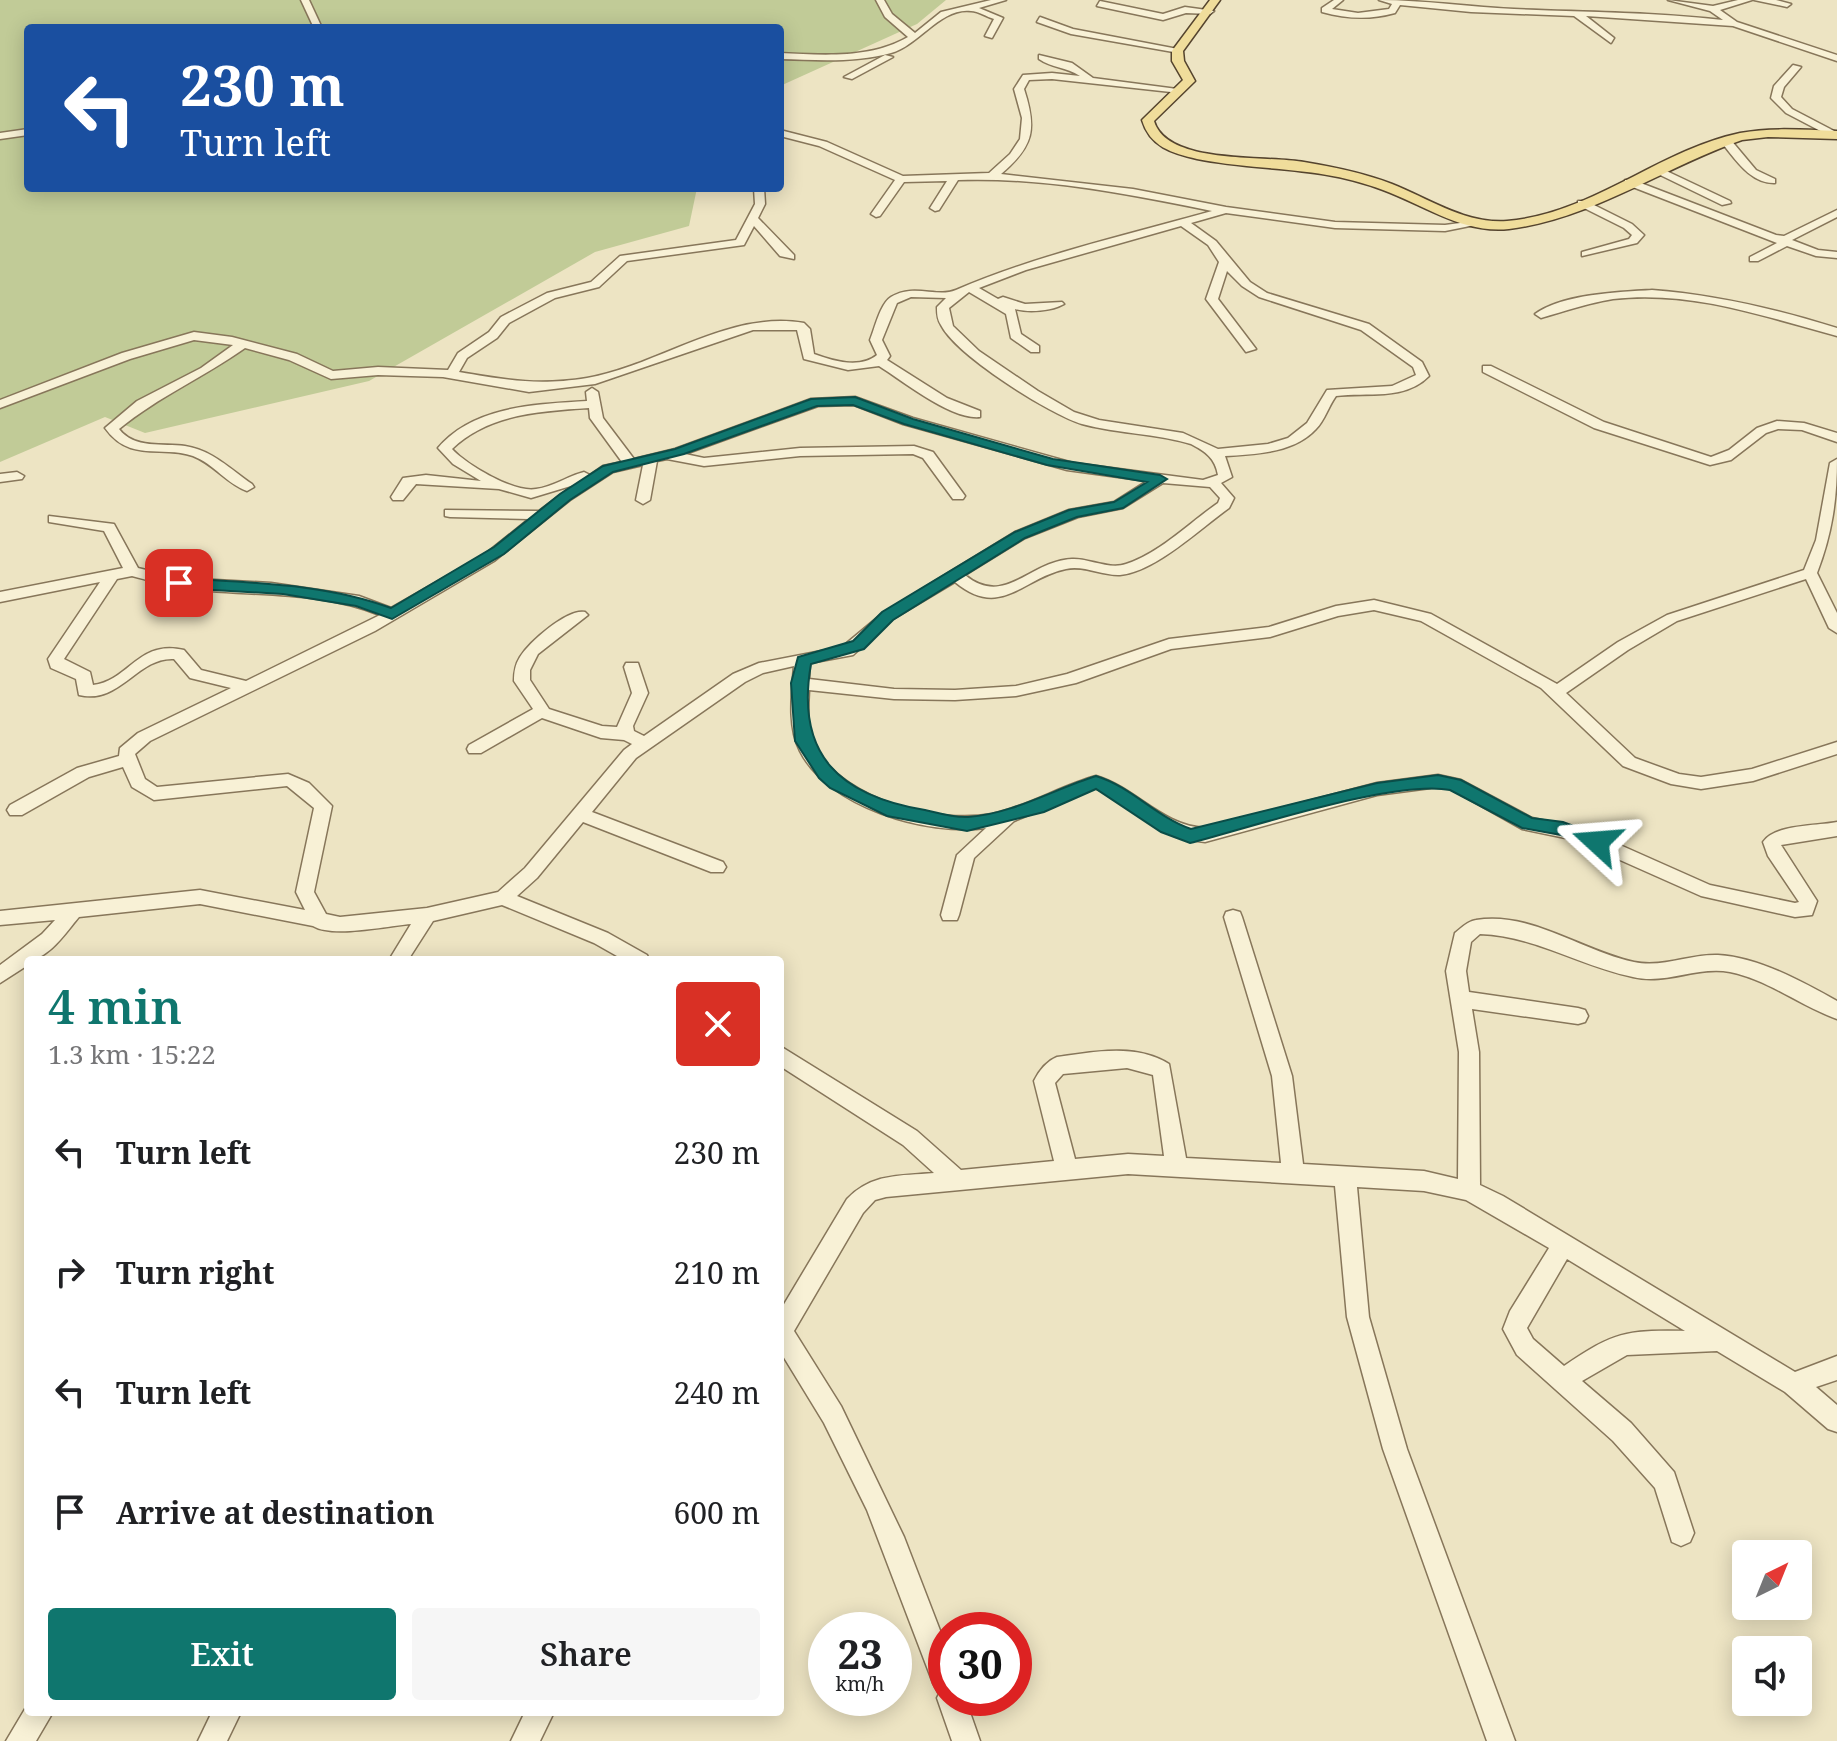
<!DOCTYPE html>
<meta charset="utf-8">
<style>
body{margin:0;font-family:"Noto Serif",serif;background:#f6f6f6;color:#202124;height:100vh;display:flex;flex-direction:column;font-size:30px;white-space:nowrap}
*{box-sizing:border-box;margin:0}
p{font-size:26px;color:#757577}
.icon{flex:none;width:44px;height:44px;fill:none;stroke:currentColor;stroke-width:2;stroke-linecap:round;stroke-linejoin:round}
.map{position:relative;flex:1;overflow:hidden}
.sheet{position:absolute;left:24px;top:956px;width:760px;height:760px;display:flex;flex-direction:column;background:#fff;border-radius:8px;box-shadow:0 4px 20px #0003}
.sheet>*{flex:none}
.guide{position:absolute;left:24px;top:24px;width:760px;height:168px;border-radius:8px;box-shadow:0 4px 20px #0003;background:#1a4fa0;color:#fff;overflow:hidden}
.needle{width:52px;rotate:43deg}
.fabs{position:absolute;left:1732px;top:1540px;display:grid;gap:16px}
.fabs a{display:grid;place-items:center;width:80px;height:80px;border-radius:8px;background:#fff;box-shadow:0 4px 20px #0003;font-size:40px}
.speed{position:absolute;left:808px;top:1612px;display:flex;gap:16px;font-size:40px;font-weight:700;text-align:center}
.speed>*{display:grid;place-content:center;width:104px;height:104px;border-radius:50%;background:#fff;box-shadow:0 4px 20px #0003;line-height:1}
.speed small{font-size:20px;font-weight:400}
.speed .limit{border:12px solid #d22;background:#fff;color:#111}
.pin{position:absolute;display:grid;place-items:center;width:68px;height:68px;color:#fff;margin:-34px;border-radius:16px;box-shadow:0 4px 12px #0006}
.me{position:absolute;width:88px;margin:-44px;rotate:289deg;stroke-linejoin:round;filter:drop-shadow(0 0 6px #0008)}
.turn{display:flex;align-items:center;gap:28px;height:168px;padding:0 24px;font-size:36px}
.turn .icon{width:104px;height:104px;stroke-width:2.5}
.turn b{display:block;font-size:56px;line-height:68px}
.round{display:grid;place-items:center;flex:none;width:84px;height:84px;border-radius:8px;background:#f6f6f6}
.summary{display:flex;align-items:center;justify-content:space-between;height:136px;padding:0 24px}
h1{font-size:48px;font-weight:600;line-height:60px;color:#0f766e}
.button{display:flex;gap:16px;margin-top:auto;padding:16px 24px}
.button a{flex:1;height:92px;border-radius:8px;background:#0f766e;color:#fff;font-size:32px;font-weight:600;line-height:92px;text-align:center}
.button a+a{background:#f6f6f6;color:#202124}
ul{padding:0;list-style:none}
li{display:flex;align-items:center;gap:24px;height:120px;padding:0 24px}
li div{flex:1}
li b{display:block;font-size:30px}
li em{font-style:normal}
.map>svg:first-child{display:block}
</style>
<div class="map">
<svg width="1837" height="1741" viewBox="0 0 1837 1741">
<rect width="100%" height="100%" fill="#ede4c3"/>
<polygon fill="#c1cb97" points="0,0 946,0 917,24 780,86 780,28 28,28 28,188 697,188 689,226 595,252 369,381 145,433 105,417 0,462"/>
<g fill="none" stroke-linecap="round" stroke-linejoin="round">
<g stroke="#87765a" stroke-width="3">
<g id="minor">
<polygon points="301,0 309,0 322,28 314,28"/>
<path d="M876,0H884L892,14L915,33L941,12L991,0H1006L979,8L1003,18L992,38L985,36L994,19C987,17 978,11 971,11C941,7 918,46 891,53C856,63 816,60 780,59V53C823,55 870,59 908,37L885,17Z"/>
<path d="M1334,0H1343L1332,9L1358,13L1389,9L1392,4L1379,0C1424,0 1469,7 1514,9C1584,12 1653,12 1723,20L1710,11L1668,0L1713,6L1738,0H1752L1720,10L1737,22L1837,55V61L1733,26L1586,16L1614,38L1611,43L1574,16L1471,12L1400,5L1395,13C1370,20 1347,19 1322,12V8Z"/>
<polygon points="1754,0 1776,0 1791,4 1787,7"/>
<polygon points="1100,1 1163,14 1185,7 1214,11 1210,14 1186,13 1163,20 1097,6"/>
<polygon points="1040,17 1073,29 1183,50 1179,53 1071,34 1037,22"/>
<polygon points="885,55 893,57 852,79 844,77"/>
<path d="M1039,55L1072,63L1093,78L1185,90L1180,93L1052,79L1029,80L1024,89C1037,129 1034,146 1001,174L1133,189L1226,207L1335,222L1445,225L1475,221V225L1445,231L1335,228L1226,213L1191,223L1216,241L1250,282L1267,293L1369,324L1422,362L1429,376C1405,401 1367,392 1336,396C1328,407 1325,420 1316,429C1294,453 1256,454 1225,456L1232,477L1221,483L1234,498L1229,508C1201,528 1155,572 1120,575C1102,576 1084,565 1066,569C1022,578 1001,620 955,582L893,619L853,655L810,663L809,679L894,689L955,690L1016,686L1067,674L1169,639L1269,627L1336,606L1374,600L1431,614L1557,684L1618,642L1667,615L1804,570L1816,540L1830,463L1837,459C1837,500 1832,534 1817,573L1837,613V633L1829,628L1806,579L1677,621L1628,650L1566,693L1635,758L1679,774L1701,777L1752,769L1837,742V754L1753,781L1701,789L1671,784L1623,766L1541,688L1421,621L1374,610L1338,616L1270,637L1171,649L1076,683L1016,696L955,700L894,699L809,690C808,708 806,733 816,750C848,801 937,824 992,814C1029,806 1060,786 1096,776C1136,788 1162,826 1205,828L1377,783L1438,775L1461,780L1532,818L1584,829L1710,885L1795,903L1799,902L1768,856L1763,842C1775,824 1817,826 1837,822V836L1781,845L1817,901L1812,915L1795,917L1701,896L1575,840L1522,829L1451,789L1438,787L1377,795L1205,842C1156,839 1137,804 1095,788L1014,821L974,858L959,915L957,920H943L941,915L957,855L986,828C927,836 828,807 800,751C787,726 792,692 794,666L763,673L745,682L636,758L592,812L723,862L726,867L723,872H711L583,822L537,878L517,896L608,933L647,955L649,960H624L594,943L502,905L433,921L408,960H389L411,924C387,926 332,938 313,926L200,904L79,917C66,932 49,959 28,960V965L0,983V965L42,934L55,920L0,925V911L200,890L305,910L296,892L314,808L287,786L154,800L132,787L123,767L89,777L22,815H10L7,810L10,805L77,768L119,756L120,748L138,733L231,688L190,678L174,659C137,657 120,705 79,695L76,679L51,668L48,659L100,582L0,602V592L123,568L104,531L49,522V516L114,524L138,568L179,578L271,583L359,596L391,608L484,555L529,519L450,517L445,516V510L539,511L574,485L531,498L499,489L416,484L403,500H393L391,497L403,478L426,475L481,481L453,464L438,448C473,406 537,404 587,401L586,392L592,388L598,392L603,418L634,459L675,449L811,399L855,397L913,418L1073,463L1203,480L1218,475C1215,458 1206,452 1191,444C1155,433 1118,434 1082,424C1049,414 956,355 941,325C937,319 937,313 937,307L946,298L911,297L897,303L882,340L890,356L887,360L947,398L980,411V417C951,420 903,381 879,366L848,370L804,359L797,330H753L595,384L529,392L443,377L378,375L331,379L289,360L245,348C204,377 158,397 119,429C134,449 163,443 185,446C212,450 230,469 252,484L254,487L247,491C227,484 214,464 193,456C160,445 130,463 105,428L137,401L201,368L233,345L194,340L130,359L0,408V400L122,353L194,332L232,337L297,354L333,371L378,367L448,370L458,353L489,332L501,317L547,293L591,282L620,256L736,240L755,204L754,188H764L765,204L758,218L794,255V259L780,256L754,226L744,245L627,261L599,287L555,298L509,323L497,338L467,358L459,372C507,380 537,386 587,378C660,365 728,310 804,323L810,329L814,354C833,361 860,369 877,355L870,340C875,328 880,304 891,297C914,283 937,298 956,290C1037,255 1127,235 1212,211C1129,194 1043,177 958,180L939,210L935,211L930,208L947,181L904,182L880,216L876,217L871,214L895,180L819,146L780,136V130L827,142L903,176L989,173L1010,154L1020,139L1022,118L1014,89L1023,75L1052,73L1080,76C1066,67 1052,68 1039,59ZM1181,226L1208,245L1219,262L1206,299L1246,352L1256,349L1218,299L1227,271L1242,286L1259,297L1361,330L1413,367L1416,375L1392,386L1327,390L1307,423L1288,438L1268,444L1218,449L1183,433L1099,420L1074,412L1038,391L979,351L953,326L949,308L969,292L1006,314L1011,338L1031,352H1039V346L1021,334L1015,309C1029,313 1052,311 1064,304L1062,302L1025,304L1003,297L998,299L979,288L1026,270ZM854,405L903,424L1067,470L1147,481L1114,502L1069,510L1015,532L883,613L842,647L759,663L733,674L644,736L634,731L633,726L648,693L638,663H626L624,667L632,693L617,727L602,726L549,709L530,680V670L538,654L588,615L585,612C568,608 529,642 520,657C515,665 514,672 514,681L533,709L469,745L467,749L469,753H481L542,718L601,738L624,740L632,744L624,750L525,868L498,892L427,908L340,917L326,914L314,892L332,806L309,783L288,774L157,787L145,779L135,754L150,741L375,631L494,561L570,500L613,472L643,465L636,500L643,504L650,500L657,461L667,459L704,466L800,456L913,454L923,458L953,499H963L965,496L933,452L914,446L800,448L704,458L685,454L818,406ZM589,408L590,418L622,462L603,466L590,475L584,472C568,476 553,487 536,489C514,493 467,465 452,449C488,414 541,411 589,408ZM1163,483L1210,487L1220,498L1218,503C1189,523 1160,553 1126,564C1109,570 1089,558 1072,559C1029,561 1005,608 965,575L1025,538L1078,517L1123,508ZM132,576C148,580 164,585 180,588C247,597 316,589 380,615L246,681L201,670L184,650C138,639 129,681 93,685L90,672L64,659L117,579Z"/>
<polygon points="1793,65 1801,67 1784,87 1781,97 1792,109 1836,132 1836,136 1830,136 1786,113 1771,98 1774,86"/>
<polygon points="28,129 28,135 0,139 0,133"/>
<path d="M1722,139H1730L1756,170L1775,179V183C1751,184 1736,160 1722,143Z"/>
<polygon points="1658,167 1730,201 1731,203 1722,205 1654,172 1653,170"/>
<polygon points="1625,180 1633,180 1776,235 1784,236 1837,210 1837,217 1792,240 1818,250 1837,252 1837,258 1816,256 1787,246 1758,261 1750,261 1750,257 1777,243 1625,184"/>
<polygon points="1578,201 1586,201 1632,224 1644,235 1637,243 1582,256 1582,252 1629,239 1632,235 1624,228 1578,205"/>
<path d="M1652,290C1716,295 1776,309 1837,328V336C1763,316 1690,290 1613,299C1588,303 1565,311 1541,318L1535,314C1563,294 1618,292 1652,290Z"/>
<polygon points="1483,366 1491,366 1604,422 1711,457 1729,450 1757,428 1777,421 1804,423 1837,433 1837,442 1802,430 1778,429 1766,433 1731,460 1710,465 1594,428 1483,372"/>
<polygon points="17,472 24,476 22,479 0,482 0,474"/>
<path d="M1233,910L1240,912L1242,917L1292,1076L1303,1164L1424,1171L1458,1179L1459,1052L1446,971L1455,933C1461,928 1468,921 1476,920C1531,911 1582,951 1634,962C1663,968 1689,954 1718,955C1758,957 1803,982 1837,1001V1019C1800,1006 1769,980 1730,972C1697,966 1666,985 1633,977C1580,966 1535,936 1480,934L1471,942L1466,971L1469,992L1578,1008L1585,1010L1588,1016L1585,1022L1578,1024L1472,1009L1479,1052L1480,1185L1503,1196L1795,1372L1837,1356V1380L1816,1387L1837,1405V1432L1828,1429L1785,1392L1717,1351L1627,1355L1582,1381L1631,1423L1674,1472L1694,1533L1690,1542L1681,1546L1672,1542L1655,1488L1613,1441L1517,1355L1503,1329L1510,1311L1549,1248L1466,1200L1424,1191L1357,1187L1369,1317L1407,1449L1515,1741H1487L1383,1449L1347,1317L1335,1186L1128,1174L886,1197L875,1200L863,1213L794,1331L841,1406L904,1537L946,1646V1698H965L980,1741H952L937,1698L939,1694L933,1683L867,1510L824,1423L780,1351V1311L847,1199C872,1173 900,1176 934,1173L903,1145L780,1066V1046L917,1131L961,1170L1054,1161L1034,1081C1039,1071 1047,1061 1057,1057C1093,1052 1136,1043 1169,1064L1186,1158L1281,1163L1272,1076L1224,917L1226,912ZM1127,1068L1153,1075L1164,1156L1128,1154L1075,1159L1055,1083L1063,1074ZM1567,1259L1685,1331C1625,1330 1614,1332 1564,1366L1533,1339L1527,1328Z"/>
<polygon points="28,1704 28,1712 53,1712 36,1741 6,1741"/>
<polygon points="212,1712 241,1712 227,1741 198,1741"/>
<polygon points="525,1712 554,1712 540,1741 511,1741"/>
</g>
</g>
<g stroke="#55442e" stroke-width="3">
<path id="major" d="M1210,0H1220L1183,51L1184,61L1195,81L1154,121C1167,165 1265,155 1304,162C1334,167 1364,173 1392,184C1430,199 1465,224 1507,221C1592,214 1659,150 1740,133C1772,127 1805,130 1837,131V139L1768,137L1742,140C1664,167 1592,219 1509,229C1463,234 1424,205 1383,190C1318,165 1262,172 1197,159C1172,153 1150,147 1142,120L1183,80L1172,61V51Z"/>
</g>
<use href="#minor" fill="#f8f1d6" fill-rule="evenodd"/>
<use href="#major" fill="#f0dd9b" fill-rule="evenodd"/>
</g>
<path fill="#0f766e" stroke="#0a4d48" stroke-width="2" d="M855,397L913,419L1053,459L1160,475L1167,479L1123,508L1077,517L1025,538L893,620L864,649L811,664C795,755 840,796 925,810C938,813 954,818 968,817C1013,814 1054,789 1096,776C1132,787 1156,817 1191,829L1377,783L1438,775L1461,780L1532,818L1563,822L1603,837V846L1597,848L1561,835L1522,828L1450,790C1396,779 1249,828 1190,843L1161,832L1096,789L1044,812L967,831L887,816L830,788L819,778L795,741L791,683L798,657L853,641L882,612L1015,532L1069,510L1114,502L1147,482L1047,465L904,424L853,405L817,406L684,454L613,472L570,500L504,554L392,619L356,606L283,594L179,588L172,583L179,578C250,583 324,583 391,608L494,547L560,494L603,466L675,449L811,399Z"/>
</svg>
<div class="fabs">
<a><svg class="needle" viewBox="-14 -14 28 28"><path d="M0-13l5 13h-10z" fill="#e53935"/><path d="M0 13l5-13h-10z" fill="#757577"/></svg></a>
<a><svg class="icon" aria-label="sound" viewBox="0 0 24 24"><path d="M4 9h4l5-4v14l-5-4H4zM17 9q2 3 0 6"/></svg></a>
</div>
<div class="speed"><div>23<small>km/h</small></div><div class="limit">30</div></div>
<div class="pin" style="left:179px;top:583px;background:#d93025"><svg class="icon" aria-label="arrive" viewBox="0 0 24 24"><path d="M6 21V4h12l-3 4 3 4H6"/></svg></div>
<svg class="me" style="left:1597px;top:842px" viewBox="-20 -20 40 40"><path d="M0-17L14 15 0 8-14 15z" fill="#0f766e" stroke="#fff" stroke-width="4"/></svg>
<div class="guide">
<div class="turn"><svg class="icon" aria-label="left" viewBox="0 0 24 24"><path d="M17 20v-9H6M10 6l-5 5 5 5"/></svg><div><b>230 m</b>Turn left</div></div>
</div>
<section class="sheet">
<div class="summary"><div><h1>4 min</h1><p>1.3 km · 15:22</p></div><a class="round" style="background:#d93025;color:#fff"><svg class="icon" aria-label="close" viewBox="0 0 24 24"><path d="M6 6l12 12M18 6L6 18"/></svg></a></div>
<ul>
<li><svg class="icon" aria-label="left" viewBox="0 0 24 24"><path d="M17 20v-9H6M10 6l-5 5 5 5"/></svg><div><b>Turn left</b></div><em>230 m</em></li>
<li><svg class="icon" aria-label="right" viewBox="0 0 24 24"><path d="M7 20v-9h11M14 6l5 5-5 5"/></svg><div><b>Turn right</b></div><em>210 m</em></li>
<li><svg class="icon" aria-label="left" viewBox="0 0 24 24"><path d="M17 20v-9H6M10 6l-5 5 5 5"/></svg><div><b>Turn left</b></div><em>240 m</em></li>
<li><svg class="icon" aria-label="arrive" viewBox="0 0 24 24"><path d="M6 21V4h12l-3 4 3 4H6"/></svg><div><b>Arrive at destination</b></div><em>600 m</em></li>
</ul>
<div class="button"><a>Exit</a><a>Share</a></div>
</section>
</div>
